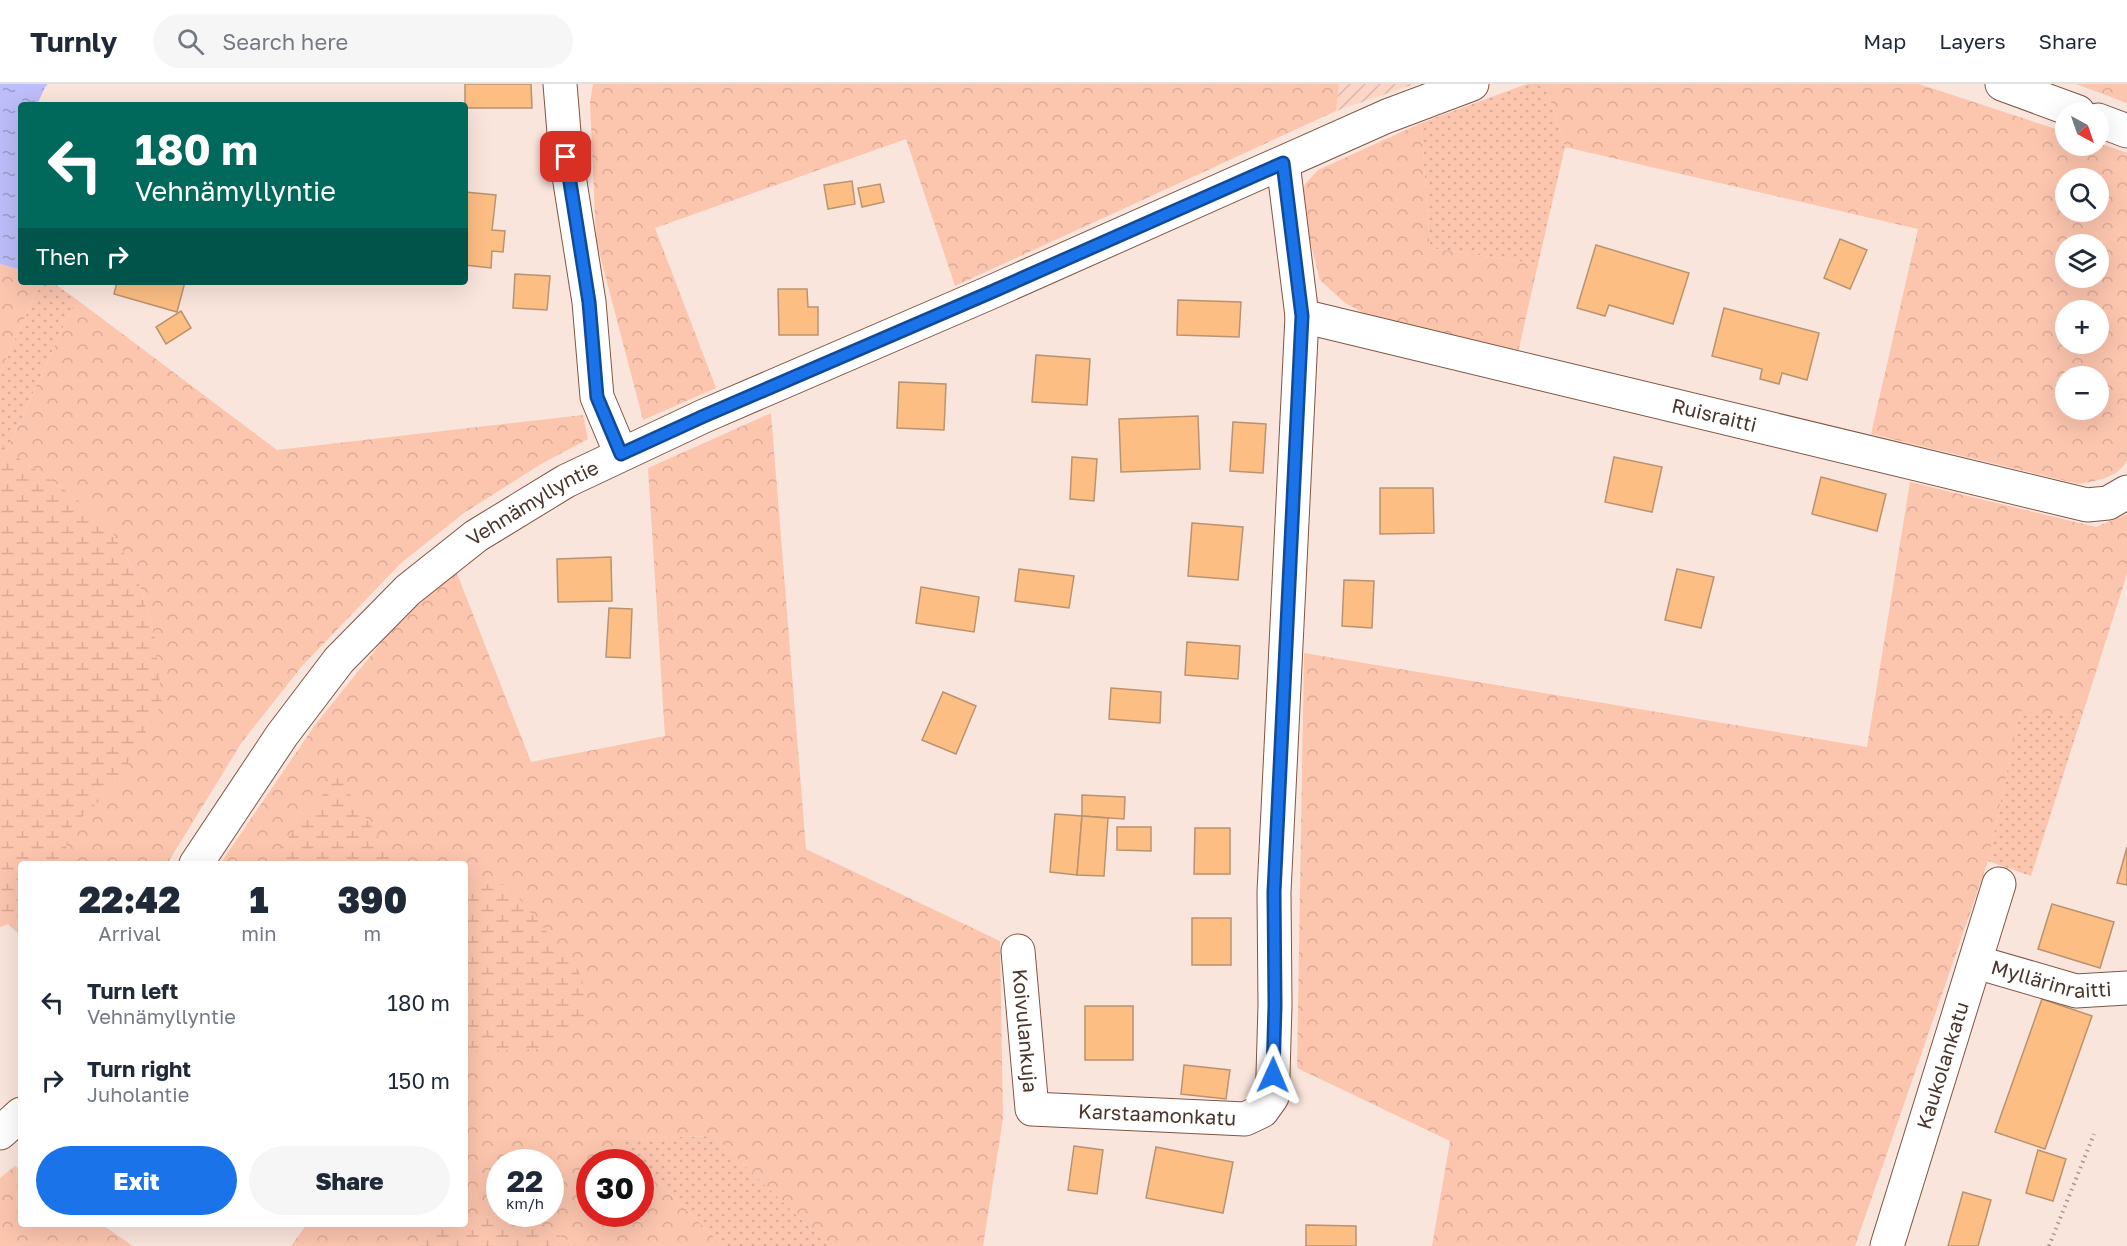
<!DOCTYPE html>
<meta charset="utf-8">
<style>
body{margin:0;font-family:"Golos Text",sans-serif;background:#f6f6f7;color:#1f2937;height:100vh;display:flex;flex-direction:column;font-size:22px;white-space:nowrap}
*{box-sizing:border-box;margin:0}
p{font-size:20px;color:#747a83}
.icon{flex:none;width:33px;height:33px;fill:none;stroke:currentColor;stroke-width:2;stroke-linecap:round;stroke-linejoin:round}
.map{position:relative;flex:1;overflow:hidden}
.drawer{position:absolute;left:18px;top:777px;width:450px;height:366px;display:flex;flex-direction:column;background:#fff;border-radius:6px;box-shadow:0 6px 24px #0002}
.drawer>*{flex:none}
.guide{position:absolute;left:18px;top:18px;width:450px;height:183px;border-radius:6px;box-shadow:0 6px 24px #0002;background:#00695c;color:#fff;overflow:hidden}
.needle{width:39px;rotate:140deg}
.controls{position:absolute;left:2055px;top:18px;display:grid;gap:12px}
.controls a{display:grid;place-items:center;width:54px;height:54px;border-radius:50%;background:#fff;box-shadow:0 6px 24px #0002;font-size:30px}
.speed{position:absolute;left:486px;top:1065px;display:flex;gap:12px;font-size:30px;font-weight:700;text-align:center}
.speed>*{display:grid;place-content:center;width:78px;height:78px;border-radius:50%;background:#fff;box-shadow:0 6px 24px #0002;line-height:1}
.speed small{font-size:15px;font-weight:400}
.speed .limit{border:9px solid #d22;background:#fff;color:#111}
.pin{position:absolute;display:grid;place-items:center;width:51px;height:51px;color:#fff;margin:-26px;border-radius:12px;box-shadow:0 3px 9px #0006}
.me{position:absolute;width:66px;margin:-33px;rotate:1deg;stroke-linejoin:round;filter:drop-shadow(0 0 4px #0008)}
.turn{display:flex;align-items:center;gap:21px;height:126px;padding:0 18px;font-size:27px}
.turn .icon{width:78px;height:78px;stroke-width:2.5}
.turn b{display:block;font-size:42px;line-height:51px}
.then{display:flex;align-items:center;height:57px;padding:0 18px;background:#0003;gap:12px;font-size:22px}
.eta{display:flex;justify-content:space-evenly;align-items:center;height:102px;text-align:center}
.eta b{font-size:36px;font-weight:800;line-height:42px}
.primary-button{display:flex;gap:12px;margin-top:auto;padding:12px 18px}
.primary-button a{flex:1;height:69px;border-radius:36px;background:#1a73e8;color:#fff;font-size:24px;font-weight:800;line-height:69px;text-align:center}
.primary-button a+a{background:#f6f6f7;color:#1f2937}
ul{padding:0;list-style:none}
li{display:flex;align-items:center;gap:18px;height:78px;padding:0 18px}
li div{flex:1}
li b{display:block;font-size:22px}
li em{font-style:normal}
header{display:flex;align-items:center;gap:36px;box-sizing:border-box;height:84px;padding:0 30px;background:#fff;border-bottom:2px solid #e0e1e3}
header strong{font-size:28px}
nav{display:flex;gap:33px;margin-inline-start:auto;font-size:21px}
.search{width:420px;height:54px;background:#f6f6f7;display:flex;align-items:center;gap:15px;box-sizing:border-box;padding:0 21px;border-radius:33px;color:#747a83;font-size:22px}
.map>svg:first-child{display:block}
</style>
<header>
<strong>Turnly</strong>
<div class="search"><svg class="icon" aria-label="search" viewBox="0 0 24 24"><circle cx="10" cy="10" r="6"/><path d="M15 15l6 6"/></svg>Search here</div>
<nav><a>Map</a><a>Layers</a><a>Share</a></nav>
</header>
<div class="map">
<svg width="2127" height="1162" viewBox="0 0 2127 1162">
<defs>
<pattern id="industrial-furrows" width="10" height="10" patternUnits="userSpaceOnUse" patternTransform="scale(1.5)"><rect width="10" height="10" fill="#fbd6c7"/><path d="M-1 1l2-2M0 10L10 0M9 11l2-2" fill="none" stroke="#d9b8ab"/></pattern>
<pattern id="grass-dots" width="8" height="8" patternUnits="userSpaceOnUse" patternTransform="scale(1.5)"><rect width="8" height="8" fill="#fcc5ae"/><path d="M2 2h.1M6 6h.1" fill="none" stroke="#daaa96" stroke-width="1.8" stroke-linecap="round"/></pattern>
<pattern id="forest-crowns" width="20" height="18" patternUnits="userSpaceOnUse" patternTransform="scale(1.5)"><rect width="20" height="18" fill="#fcc5ae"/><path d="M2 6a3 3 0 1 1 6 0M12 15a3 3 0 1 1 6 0" fill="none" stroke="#daaa96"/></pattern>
<pattern id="wetland-marsh" width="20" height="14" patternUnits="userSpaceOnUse" patternTransform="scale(1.5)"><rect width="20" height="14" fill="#fcc5ae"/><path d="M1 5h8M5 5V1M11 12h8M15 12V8" fill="none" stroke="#daaa96"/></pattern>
<pattern id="water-ripples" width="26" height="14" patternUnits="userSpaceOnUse" patternTransform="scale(1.5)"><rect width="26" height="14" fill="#bcbdf9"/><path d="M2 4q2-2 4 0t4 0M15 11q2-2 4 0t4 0" fill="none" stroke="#9b9aca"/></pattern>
</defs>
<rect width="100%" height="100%" fill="#fae5dc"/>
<polygon fill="url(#industrial-furrows)" points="1339,0 1415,0 1336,27"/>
<g fill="url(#grass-dots)">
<polygon points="1527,0 1545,0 1565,63 1538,180 1430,164 1421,39"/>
<polygon points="41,198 52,198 76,215 7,366 0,361 0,288"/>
<polygon points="2020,626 2082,632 2031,792 1988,777"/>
<polygon points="714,1052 829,1162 723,1162 615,1055"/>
</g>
<g fill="url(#forest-crowns)" fill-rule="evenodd">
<polygon points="593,0 1339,0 1336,27 955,202 906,55 655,144 716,304 643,336 596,156 590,18"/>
<path d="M1545,0H1919L2065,48L2066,62H2098L2099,59L2127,69V376C2119,394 2095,397 2078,400L1871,350L1918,145L1565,63ZM2098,94V128H2066V94ZM2098,160V194H2066V160ZM2066,226H2098V260H2066ZM2066,292H2098V326H2066Z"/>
<polygon points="2076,0 2127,0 2127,19"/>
<polygon points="1421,39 1430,164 1538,180 1518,268 1373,234 1345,219 1320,196 1300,118 1305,100 1318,86"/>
<polygon points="0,180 21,186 21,198 41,198 0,288"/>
<polygon points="76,215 277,366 583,331 588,355 541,380 464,429 401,479 303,581 242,658 167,780 21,780 21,852 8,840 0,843 0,634 155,555 137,492 111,446 72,411 7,366"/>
<polygon points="771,329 806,765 1000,857 1003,1035 983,1162 829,1162 714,1052 616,1055 638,1078 590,1078 590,1130 640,1130 641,1081 723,1162 576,1162 526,1130 550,1130 550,1078 500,1078 500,1130 511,1130 465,1135 465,780 220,780 315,641 397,539 456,487 531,678 665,652 648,384"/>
<polygon points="1910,398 2096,443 2127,430 2127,490 2082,632 2020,627 1988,777 1855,1162 1432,1162 1450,1057 1297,984 1304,569 1867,663"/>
<polygon points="15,1082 21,1086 21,1140 101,1140 133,1162 0,1162 0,1094"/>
<polygon points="307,1140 433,1140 420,1162 291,1162"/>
</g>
<g fill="url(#wetland-marsh)">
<polygon points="0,361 72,411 111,446 137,492 155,555 162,620 113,704 72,742 62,780 21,780 21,828 8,840 0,843"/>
<polygon points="338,692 396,780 267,780"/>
<polygon points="465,800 508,801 579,887 589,935 541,965 465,967"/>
<polygon points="511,1130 526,1130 576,1162 420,1162 433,1140 465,1140 465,1135"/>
</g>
<polygon fill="url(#water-ripples)" points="0,0 48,0 45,3 37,21 21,21 21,59 18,67 19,97 21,100 21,186 0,180"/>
<g fill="#fdbe84" stroke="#b99370" stroke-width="1.5">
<polygon points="465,0 531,0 532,24 465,24"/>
<polygon points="852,97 855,120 828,125 824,101"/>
<polygon points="880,100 884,118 862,123 858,104"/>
<polygon points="465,108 496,111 492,146 505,147 503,168 492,167 491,184 465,181"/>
<polygon points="1840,155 1867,166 1850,205 1824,194"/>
<polygon points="1596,161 1689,189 1673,240 1609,221 1605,232 1577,224"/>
<polygon points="515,190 550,192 547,226 513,224"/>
<polygon points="117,198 185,198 177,228 114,210"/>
<polygon points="778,205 807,205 808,223 818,223 818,251 779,251"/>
<polygon points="1178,216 1241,218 1239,253 1177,251"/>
<polygon points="1724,224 1819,249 1807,296 1782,289 1779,300 1760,295 1762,285 1712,272"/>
<polygon points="181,227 191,244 166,260 156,243"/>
<polygon points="1036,271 1090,275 1087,321 1032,318"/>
<polygon points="899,298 946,300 944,346 897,344"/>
<polygon points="1198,332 1200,385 1121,388 1119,335"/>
<polygon points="1233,338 1266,340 1263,389 1230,387"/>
<polygon points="1072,373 1097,375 1094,417 1070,415"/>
<polygon points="1614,373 1662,383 1652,428 1605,418"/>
<polygon points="1821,393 1886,410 1877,447 1812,430"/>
<polygon points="1380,404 1433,404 1434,449 1380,450"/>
<polygon points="1192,439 1243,443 1238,496 1188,492"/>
<polygon points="611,473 612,517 558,518 557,475"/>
<polygon points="1019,485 1074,492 1069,524 1015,517"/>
<polygon points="1677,485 1714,493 1701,544 1665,536"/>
<polygon points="1344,496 1374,497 1372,544 1342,542"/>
<polygon points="921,503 979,513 974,548 916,539"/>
<polygon points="609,524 632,525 630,574 606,573"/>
<polygon points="1187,558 1240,562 1238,595 1185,591"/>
<polygon points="1111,604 1161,608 1160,639 1109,635"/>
<polygon points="943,608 976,622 956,670 922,656"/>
<polygon points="1082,711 1125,713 1124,735 1082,732"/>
<polygon points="1055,730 1082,732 1077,791 1050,788"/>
<polygon points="1082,732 1108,734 1104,792 1077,791"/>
<polygon points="1117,743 1151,743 1151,767 1117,766"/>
<polygon points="1195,744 1230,744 1230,790 1194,790"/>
<polygon points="2127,763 2127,801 2117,799"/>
<polygon points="2052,820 2114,838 2100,884 2038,865"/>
<rect x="1192" y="834" width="39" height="47"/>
<polygon points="2042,915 2092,932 2045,1065 1995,1048"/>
<rect x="1085" y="922" width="48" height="54"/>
<polygon points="1184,981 1230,986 1226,1015 1181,1010"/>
<polygon points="1074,1062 1103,1066 1097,1110 1068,1106"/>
<polygon points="1156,1063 1233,1078 1223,1129 1146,1114"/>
<polygon points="2038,1066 2066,1075 2053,1117 2026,1109"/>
<polygon points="1963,1108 1991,1116 1978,1162 1948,1162"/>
<polygon points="1306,1141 1356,1142 1356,1162 1306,1162"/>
</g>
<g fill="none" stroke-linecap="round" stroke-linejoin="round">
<g stroke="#815542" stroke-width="35">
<g id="minor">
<polyline points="560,0 566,73 589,218 597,313 621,370"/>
<polyline points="2002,0 2078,28"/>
<polyline points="2098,36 2127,47"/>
<path id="s1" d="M1302,232L2087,421L2108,419L2127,408"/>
<path id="s2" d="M196,780L282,651L339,576L408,506L476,452L566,397L704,332L989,209L1387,32L1472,0"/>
<path id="s3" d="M1018,867L1032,1025L1245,1035L1262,1027L1272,1013L1273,991L1275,921L1274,808L1302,232L1283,79"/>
<path id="s4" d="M1976,878L2076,907L2127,904"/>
<polyline points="0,1049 21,1030"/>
<path id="s5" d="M1887,1162L1999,800"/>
</g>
</g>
<polyline stroke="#ab968d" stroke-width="4" stroke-dasharray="1.5 4.5" stroke-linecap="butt" points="2049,1162 2094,1050"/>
<use href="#minor" stroke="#fff" stroke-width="33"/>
</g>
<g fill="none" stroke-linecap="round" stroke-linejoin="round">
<g stroke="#114b97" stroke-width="15">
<polyline id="route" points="566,73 589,218 597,313 621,370 704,332 989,209 1283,79 1302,232 1274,808 1275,921 1273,991"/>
</g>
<use href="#route" stroke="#1a73e8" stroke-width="10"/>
</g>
<g text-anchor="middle" stroke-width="6" stroke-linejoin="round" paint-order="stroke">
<g font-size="20" fill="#4a352d" stroke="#fff">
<text dy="7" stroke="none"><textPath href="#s1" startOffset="424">Ruisraitti</textPath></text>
<text dy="7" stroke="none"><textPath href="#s2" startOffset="500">Vehnämyllyntie</textPath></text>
<text dy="7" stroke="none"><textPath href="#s4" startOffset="78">Myllärinraitti</textPath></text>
<text dy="7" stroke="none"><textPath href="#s3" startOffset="80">Koivulankuja</textPath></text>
<text dy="7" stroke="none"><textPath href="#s5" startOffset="189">Kaukolankatu</textPath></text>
<text dy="7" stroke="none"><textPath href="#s3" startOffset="284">Karstaamonkatu</textPath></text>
</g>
</g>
</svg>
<div class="controls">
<a><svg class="needle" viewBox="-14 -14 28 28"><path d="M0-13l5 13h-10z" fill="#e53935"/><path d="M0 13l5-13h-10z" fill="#747a83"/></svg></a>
<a><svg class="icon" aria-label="search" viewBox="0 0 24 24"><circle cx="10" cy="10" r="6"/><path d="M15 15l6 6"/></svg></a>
<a><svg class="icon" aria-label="layers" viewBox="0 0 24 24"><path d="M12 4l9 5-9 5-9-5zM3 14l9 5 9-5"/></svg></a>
<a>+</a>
<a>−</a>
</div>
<div class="speed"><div>22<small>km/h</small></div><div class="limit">30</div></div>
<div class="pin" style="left:566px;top:73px;background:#d93025"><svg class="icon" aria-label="arrive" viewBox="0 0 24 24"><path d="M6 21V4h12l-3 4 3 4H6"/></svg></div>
<svg class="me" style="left:1273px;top:991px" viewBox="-20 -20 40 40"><path d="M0-17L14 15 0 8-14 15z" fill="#1a73e8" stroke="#fff" stroke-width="4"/></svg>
<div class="guide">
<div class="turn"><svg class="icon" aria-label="left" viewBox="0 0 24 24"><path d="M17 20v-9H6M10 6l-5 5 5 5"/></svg><div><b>180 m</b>Vehnämyllyntie</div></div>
<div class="then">Then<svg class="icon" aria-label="right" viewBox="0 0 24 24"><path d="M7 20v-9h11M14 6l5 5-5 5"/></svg></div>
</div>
<section class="drawer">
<div class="eta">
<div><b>22:42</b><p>Arrival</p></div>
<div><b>1</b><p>min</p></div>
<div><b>390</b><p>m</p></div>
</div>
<ul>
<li><svg class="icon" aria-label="left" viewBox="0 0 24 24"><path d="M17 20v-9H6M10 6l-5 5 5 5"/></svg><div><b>Turn left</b><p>Vehnämyllyntie</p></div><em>180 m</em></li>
<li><svg class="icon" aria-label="right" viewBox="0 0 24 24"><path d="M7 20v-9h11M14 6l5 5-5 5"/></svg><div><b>Turn right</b><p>Juholantie</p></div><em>150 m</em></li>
</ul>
<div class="primary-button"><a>Exit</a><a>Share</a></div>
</section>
</div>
